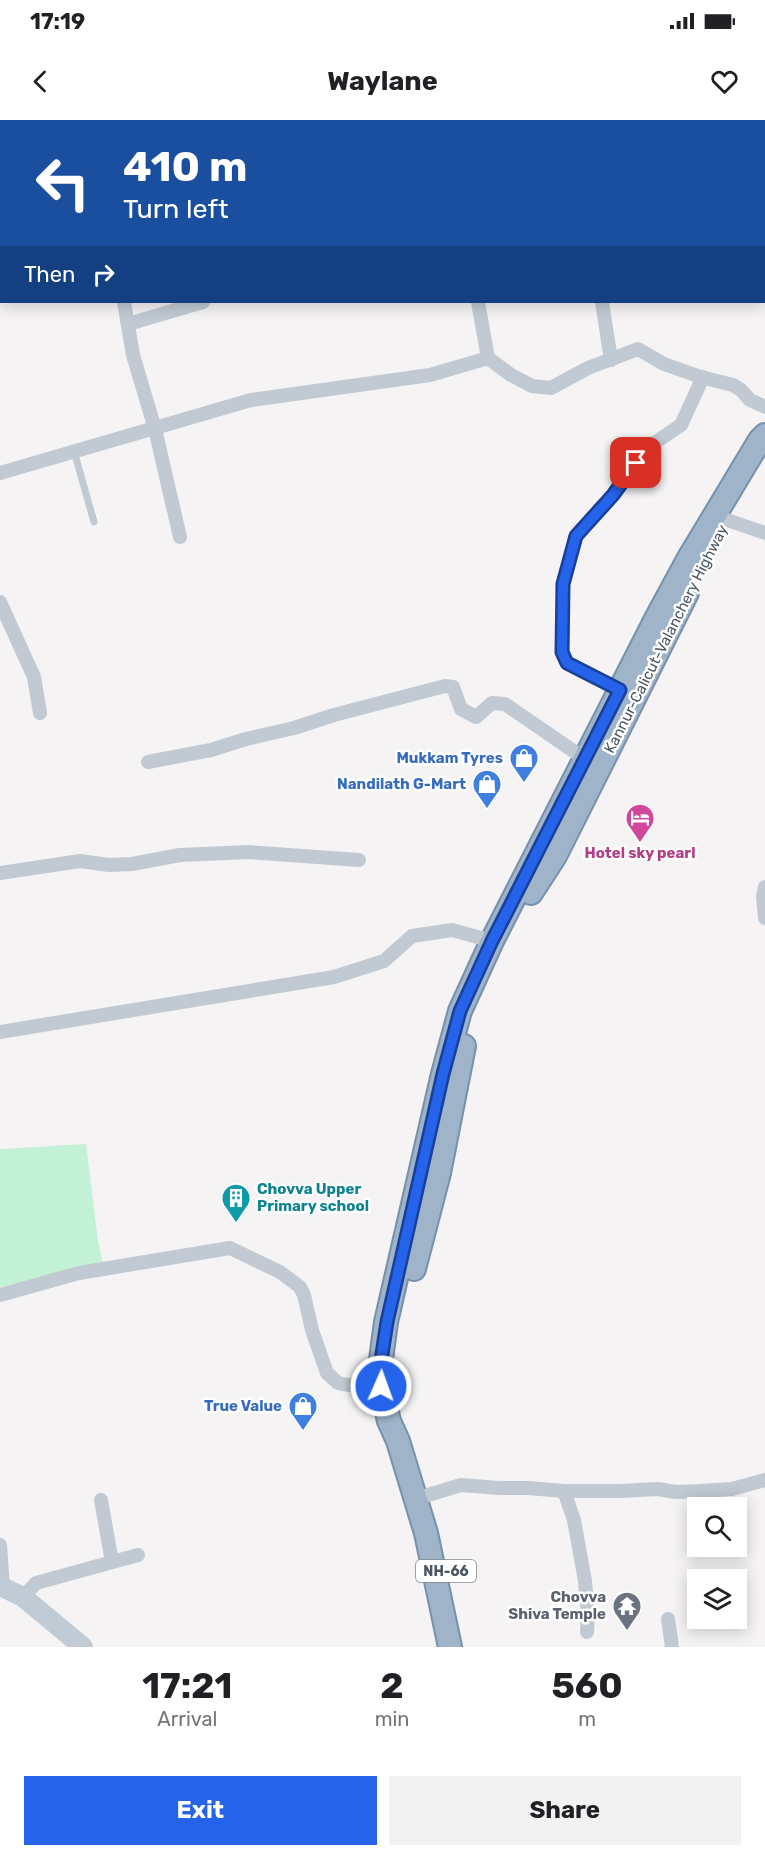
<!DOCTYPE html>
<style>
body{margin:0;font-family:Rubik,sans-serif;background:#f2f2f2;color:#202124;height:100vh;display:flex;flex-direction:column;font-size:22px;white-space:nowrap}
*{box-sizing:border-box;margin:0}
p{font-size:20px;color:#757577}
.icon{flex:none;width:33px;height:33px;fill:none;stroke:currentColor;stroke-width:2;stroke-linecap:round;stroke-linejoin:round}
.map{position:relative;height:1527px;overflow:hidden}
.drawer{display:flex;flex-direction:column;background:#fff;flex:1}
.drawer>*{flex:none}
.top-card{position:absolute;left:0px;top:0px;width:765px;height:183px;box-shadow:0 3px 15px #0003;background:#1a4fa0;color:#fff;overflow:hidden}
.buttons{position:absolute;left:687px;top:1377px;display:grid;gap:12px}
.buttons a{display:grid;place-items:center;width:60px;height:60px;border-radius:0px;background:#fff;box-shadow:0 3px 15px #0003;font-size:30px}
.pin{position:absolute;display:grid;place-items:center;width:51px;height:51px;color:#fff;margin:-26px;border-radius:12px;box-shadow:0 3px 9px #0006}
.me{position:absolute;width:66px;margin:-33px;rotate:2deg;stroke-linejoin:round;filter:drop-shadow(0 0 4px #0008)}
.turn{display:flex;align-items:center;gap:21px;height:126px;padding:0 24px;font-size:27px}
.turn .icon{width:78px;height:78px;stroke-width:2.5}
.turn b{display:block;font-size:42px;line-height:51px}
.then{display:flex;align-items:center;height:57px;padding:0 24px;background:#0003;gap:12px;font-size:22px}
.eta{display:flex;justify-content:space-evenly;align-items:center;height:102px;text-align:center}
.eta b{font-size:36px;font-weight:700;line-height:42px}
.cta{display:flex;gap:12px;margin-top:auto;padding:12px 24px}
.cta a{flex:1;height:69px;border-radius:0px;background:#2563eb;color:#fff;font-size:24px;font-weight:700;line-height:69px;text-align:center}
.cta a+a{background:#f2f2f2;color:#202124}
.status{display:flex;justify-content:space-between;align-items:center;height:42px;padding:0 30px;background:#fff;direction:ltr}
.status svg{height:16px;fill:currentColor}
header{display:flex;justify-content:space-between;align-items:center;height:78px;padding:0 24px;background:#fff;font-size:27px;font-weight:700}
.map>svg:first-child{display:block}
</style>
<div class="status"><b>17:19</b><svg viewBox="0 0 49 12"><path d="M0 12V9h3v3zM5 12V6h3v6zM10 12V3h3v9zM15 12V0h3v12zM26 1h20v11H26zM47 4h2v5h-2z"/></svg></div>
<header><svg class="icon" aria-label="back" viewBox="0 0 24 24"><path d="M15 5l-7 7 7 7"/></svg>Waylane<svg class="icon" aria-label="heart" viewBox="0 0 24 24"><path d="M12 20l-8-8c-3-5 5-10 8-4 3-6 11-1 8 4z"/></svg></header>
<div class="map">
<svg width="765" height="1527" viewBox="0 0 765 1527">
<rect width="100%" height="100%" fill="#f5f3f3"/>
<polygon fill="#c3f1d5" points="86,1024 98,1121 103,1144 0,1167 0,1029"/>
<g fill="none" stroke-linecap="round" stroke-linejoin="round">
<g stroke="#7690ad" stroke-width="26">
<g id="trunk">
<polyline points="531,773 555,736 687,473"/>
<polyline points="414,1149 439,1053 464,926"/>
<polyline points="450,1527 426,1413 398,1321 389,1301 381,1266 380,1247 386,1202 443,954 460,891 492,821 657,497 689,438 760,320 765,315"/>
</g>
</g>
<polyline stroke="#c1cad2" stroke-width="7" points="74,331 94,402"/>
<g stroke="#c1cad2" stroke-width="14">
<polyline points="369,0 370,2"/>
<polyline points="139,2 139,0"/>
<polyline points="333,2 335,0"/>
<polyline points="502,2 503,0"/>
<polyline points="0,103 2,103"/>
<polyline points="124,182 133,235 155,309 180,417"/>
<polyline points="478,182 488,238"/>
<polyline points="602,182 611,240"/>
<polyline points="128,204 203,182"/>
<polyline points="0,353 251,280 430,255 488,238 511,255 532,266 551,268 588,248 638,229 664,244 701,257 733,265 741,270 750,280 765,287"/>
<polyline points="727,400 765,413"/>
<polyline points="0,482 34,557 40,593"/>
<polyline points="620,570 567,543 562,533 563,464 576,416 613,375 647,328 681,305 703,257"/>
<polyline points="148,642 211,630 246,619 294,608 334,595 445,566 453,567 461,589 476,597 492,583 505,584 585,639"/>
<polyline points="0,753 80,741 109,745 132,744 180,735 248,732 359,740"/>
<polyline points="765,767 763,776 765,798"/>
<polyline points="0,912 334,857 384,841 412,816 452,810 492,821"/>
<polyline points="0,1175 79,1153 230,1128 280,1152 300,1167 304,1175 312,1210 327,1253 338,1263 348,1265 381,1266"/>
<polyline points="564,1371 574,1400 585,1461 588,1495 587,1512"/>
<polyline points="428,1375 461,1365 499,1368 528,1368 564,1371 620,1371 658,1369 676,1372 700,1371 732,1369 765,1360"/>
<polyline points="101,1380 112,1442"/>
<polyline points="0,1425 3,1467"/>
<polyline points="23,1477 36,1463 138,1435"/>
<polyline points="668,1499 672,1527"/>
</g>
<polyline stroke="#c1cbd6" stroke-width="20" points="0,1466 23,1477 83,1527"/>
<use href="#trunk" stroke="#9fb4c9" stroke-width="22"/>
</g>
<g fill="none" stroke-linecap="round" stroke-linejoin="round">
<g stroke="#184099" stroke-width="15">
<polyline id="route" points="381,1266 380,1247 387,1202 443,954 460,891 492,821 620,570 567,543 562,532 563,464 576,416 613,375 636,343"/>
</g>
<use href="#route" stroke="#2563eb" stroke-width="10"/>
</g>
<defs>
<g id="shop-pin" transform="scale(1.5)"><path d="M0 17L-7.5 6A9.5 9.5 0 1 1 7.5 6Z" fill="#3f7fe0" stroke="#fff"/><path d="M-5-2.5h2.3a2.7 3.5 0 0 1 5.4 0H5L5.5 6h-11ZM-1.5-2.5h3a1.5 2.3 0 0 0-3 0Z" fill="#fff"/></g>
<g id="hotel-pin" transform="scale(1.5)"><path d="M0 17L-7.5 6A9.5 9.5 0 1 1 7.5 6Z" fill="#d1479c" stroke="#fff"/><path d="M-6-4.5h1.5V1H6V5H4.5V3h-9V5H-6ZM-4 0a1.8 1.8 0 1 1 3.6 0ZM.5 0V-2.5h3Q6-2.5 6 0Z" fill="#fff"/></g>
<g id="building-pin" transform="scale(1.5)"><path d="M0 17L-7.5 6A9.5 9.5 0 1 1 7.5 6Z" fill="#0f9aa8" stroke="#fff"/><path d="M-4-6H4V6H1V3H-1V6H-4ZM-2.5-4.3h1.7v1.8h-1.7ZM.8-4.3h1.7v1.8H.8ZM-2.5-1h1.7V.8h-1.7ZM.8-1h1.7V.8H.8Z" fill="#fff"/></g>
<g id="temple-pin" transform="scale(1.5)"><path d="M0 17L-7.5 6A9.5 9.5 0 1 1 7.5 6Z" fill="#6b7280" stroke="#fff"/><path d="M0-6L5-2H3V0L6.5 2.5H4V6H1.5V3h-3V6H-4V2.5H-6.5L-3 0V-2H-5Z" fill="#fff"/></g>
</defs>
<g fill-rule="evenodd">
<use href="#shop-pin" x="524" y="638"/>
<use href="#shop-pin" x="487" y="664"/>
<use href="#hotel-pin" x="640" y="698"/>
<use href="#building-pin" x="236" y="1078"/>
<use href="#shop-pin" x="303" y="1286"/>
<use href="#temple-pin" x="627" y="1486"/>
</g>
<g text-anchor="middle" stroke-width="5" stroke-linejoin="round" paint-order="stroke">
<rect fill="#fff" stroke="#808990" stroke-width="1.5" x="416" y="1440" width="60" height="22" rx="4.5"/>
<g font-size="14" font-weight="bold" fill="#4a5661">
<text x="446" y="1456">NH-66</text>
</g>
<g font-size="15" fill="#4a5661" stroke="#fff">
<text transform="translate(666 519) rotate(-63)" y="5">Kannur-Calicut-Valanchery Highway</text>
</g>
<g font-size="15" font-weight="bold" fill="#366cbe" stroke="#fff" text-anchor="end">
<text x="503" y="643">Mukkam Tyres</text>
<text x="466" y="669">Nandilath G-Mart</text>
<text x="282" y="1291">True Value</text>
</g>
<g font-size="15" font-weight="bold" fill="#b23c85" stroke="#fff">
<text x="640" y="738">Hotel sky pearl</text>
</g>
<g font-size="15" font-weight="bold" fill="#0d838f" stroke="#fff" text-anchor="start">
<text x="257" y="1074">Chovva Upper<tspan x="257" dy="17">Primary school</tspan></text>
</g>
<g font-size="15" font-weight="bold" fill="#5b616d" stroke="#fff" text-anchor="end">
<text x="606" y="1482">Chovva<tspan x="606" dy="17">Shiva Temple</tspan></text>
</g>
</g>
</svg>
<div class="buttons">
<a><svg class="icon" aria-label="search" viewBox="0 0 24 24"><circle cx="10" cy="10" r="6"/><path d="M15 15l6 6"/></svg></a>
<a><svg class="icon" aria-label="layers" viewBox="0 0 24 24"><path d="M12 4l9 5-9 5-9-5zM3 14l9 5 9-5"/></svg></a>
</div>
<div class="pin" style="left:636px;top:343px;background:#d93025"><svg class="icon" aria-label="arrive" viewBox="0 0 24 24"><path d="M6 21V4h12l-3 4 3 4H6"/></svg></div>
<svg class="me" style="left:381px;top:1266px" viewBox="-20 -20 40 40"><circle r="17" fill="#2563eb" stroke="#fff" stroke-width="3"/><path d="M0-11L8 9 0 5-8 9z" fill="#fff"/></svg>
<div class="top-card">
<div class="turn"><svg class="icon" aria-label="left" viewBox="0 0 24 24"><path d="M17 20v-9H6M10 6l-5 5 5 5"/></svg><div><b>410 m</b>Turn left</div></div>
<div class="then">Then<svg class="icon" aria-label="right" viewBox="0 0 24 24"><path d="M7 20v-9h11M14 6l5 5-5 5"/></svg></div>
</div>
</div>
<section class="drawer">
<div class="eta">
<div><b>17:21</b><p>Arrival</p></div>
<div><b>2</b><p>min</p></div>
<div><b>560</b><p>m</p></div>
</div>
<div class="cta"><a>Exit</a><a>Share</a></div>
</section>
